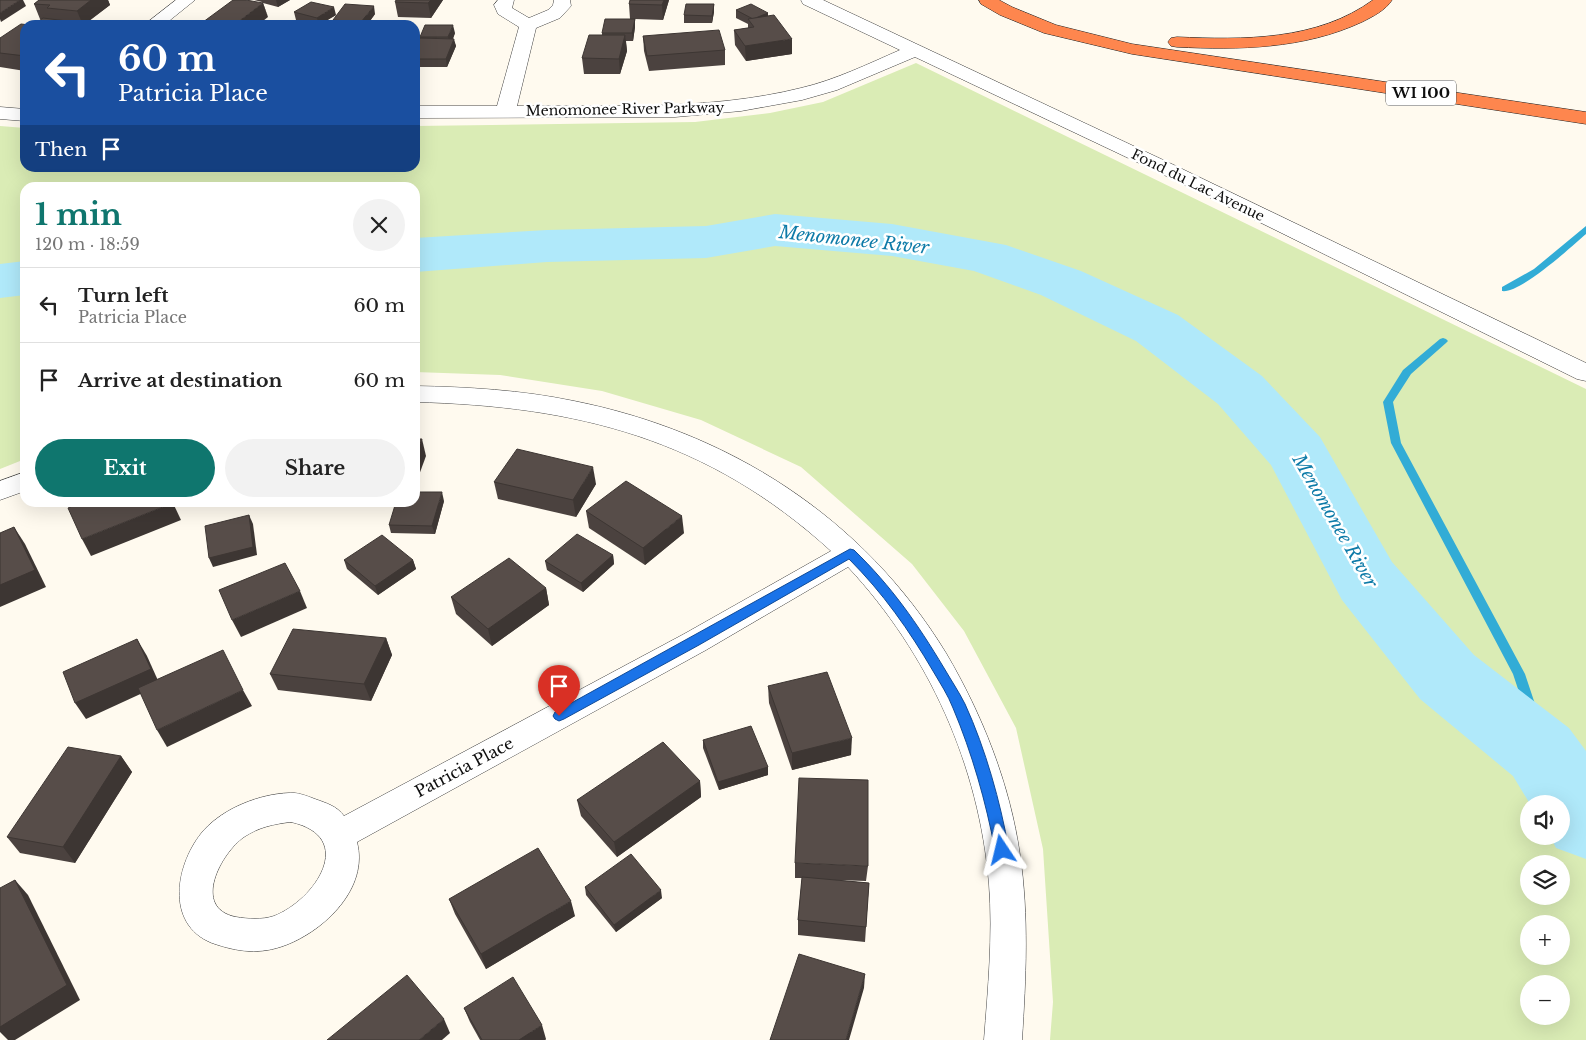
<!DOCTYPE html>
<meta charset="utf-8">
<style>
body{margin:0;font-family:"Libre Baskerville",serif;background:#f2f2f2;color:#222;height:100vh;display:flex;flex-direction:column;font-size:19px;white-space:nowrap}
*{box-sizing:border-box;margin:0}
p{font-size:16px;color:#767676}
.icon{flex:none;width:28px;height:28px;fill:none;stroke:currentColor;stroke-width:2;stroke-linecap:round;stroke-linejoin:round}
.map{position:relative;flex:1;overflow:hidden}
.side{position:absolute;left:20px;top:182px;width:400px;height:325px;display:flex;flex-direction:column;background:#fff;border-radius:15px;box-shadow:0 5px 20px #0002}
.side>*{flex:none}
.guide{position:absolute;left:20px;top:20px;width:400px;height:152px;border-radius:15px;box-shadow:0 5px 20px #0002;background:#1a4fa0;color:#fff;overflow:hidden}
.tools{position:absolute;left:1520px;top:795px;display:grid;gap:10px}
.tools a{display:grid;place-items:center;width:50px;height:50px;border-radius:50%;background:#fff;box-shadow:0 5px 20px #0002;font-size:25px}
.pin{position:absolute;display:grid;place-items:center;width:42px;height:42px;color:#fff;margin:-51px -21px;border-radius:50% 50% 50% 0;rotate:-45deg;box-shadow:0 0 5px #0007}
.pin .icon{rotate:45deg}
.me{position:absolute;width:55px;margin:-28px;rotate:350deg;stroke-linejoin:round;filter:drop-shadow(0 0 4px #0008)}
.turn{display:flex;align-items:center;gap:18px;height:105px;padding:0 15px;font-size:22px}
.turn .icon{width:65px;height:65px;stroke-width:2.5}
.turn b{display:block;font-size:35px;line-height:42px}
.then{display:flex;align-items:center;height:48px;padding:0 15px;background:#0003;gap:10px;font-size:19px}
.round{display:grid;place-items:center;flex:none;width:52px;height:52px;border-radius:26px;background:#f2f2f2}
.head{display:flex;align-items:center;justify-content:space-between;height:85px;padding:0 15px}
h1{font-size:30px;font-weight:700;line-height:38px;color:#0f766e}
.primary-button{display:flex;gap:10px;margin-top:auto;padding:10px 15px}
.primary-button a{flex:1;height:58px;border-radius:30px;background:#0f766e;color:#fff;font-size:20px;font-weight:700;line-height:58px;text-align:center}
.primary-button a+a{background:#f2f2f2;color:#222}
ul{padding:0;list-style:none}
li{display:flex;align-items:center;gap:15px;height:75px;padding:0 15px;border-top:1px solid #e0e0e0}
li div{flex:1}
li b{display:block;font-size:19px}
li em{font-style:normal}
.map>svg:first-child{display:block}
</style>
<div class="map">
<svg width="1586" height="1040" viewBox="0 0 1586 1040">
<rect width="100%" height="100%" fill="#fffaef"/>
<path fill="#daecb5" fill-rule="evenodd" d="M916,63L1586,389V1040H1050L1053,1002L1043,849L1016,728L964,631L912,564L801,467L701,420L602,391L500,375L415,372V188H25V459L0,469V126L25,128V168H415V126L695,122L770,113L823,102ZM1529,804H1561V836H1529ZM1529,864H1561V896H1529ZM1529,924H1561V956H1529ZM1529,984H1561V1016H1529Z"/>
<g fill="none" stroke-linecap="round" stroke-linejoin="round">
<g fill="#32acd6" fill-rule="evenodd">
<path d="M1586,226V234C1571,247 1520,294 1502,291V287L1534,269Z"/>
<polygon points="1443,338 1446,339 1448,341 1446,343 1411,374 1393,402 1401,443 1525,674 1540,719 1548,752 1546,756 1541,758 1536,756 1534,752 1528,719 1513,674 1391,443 1383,402 1403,370 1440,339"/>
</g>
<g fill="#b0e9fa" fill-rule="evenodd">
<polygon points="775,214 892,224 1006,245 1081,271 1178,315 1262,376 1320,437 1392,562 1474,655 1569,728 1586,751 1586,859 1556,848 1550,836 1561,836 1561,804 1530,804 1513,776 1420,699 1342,600 1271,465 1218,404 1136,341 1041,295 974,271 892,256 775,246 706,258 547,262 415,272 415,238 547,230 706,226"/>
<polygon points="25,261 25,295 0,298 0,264"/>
</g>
<g stroke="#414141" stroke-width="1">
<g id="minor">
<polygon points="176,0 195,0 164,25 144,25"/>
<path d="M498,0H514L512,8L529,18L548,10L553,5L554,0H570L571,6L560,18L536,28L517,106C611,105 709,111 801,88C835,80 868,64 900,50L803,4L801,0H823L1176,166L1586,363V381L1577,379L1162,174L915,57L837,90L802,100L741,111L675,117L415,118V106H497L519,27L498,14L494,5Z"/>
<polygon points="0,107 25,109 25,121 0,119"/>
<path d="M415,386C468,387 521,390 574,401C729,432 863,517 946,653C982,714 1010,784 1020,855C1029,916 1026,978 1022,1040H984C988,988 993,936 989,884C979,765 929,654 848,567L706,650L357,842C369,888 325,930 286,945C260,955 238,952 212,943C164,924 176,862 204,830C224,808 260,794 289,793C297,792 307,796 315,799C326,803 337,806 344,816L684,634L831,551C708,439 578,406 415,402ZM291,822C358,837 315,900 274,916C262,920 248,919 236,917C191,908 221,853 244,837C259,827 274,824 291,822Z"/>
<polygon points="25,472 25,491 0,500 0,481"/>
</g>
</g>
<g stroke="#1f1f1f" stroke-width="1">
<g id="highway">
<polygon points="979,0 999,0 1012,7 1056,25 1132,44 1586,112 1586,124 1132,54 1044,33 1000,15 981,4"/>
<path d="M1373,0H1392C1386,10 1372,17 1362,22C1304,49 1239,50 1177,47L1171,46L1168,42L1171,38L1177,37C1243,40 1317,41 1373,0Z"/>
</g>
</g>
<use href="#minor" fill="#fff" fill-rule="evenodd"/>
<use href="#highway" fill="#fe864e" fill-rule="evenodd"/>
</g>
<g fill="#4b423f">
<polygon points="39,0 108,0 110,5 84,25 33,25 42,19 40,19 34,4"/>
<polygon points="254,0 290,0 278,7 263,3 268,17 262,2"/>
<polygon points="443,0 431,18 398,17 395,2"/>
<polygon points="669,0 663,20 635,19 635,27 633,41 626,41 627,51 620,74 584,74 582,58 602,35 602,33 630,19 629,4"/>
<polygon points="714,4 714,12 712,23 684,23 684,15"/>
<polygon points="736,10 768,13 768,16 792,54 746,61 735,45 734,30 748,28 748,24 736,18"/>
<polygon points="294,12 336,15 319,25 318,25 296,20"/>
<polygon points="375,14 367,25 334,25 333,20"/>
<polygon points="25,25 25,71 0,67 0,53"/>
<polygon points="455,33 453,39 456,46 447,67 415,67 415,48 420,38 420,37"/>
<polygon points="643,36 725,50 725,65 649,71 644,51"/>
<polygon points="494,482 596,484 576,517 498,499"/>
<polygon points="444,501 435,534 391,533 389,525"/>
<polygon points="586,511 684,533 645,565 589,528"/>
<polygon points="613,555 614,564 583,592 547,570 545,561"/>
<polygon points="344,560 413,560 416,569 378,595 347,569"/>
<polygon points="546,588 549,605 492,646 456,614 451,597"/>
<polygon points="386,638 392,655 371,701 278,690 270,674"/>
<polygon points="768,686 851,755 792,770 769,703"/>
<polygon points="703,740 768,767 768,775 719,790 703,748"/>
<polygon points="121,756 132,772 75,863 20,853 7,837"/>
<polygon points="700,781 701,797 617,857 581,816 577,800"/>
<polygon points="795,863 868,866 866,881 836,880 869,883 865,942 798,935 798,920 802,878 795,878"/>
<polygon points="585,887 662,898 616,932 586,895"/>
<polygon points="449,899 575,916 486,969 455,914"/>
<polygon points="464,1008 546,1039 545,1040 480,1040 470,1022"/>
</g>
<g fill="#3d3633">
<polygon points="20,0 23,0 26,6 1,22 0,19 0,13"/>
<polygon points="91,0 108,0 110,5 83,25 77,11"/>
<polygon points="276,0 290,0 278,7"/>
<polygon points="431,0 443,0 431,18 428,3"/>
<polygon points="664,0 669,0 663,20 662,5"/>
<polygon points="263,3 268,17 258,25 234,25"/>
<polygon points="714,4 714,12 712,23 712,16"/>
<polygon points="374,6 375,14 367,25 362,25 361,22"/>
<polygon points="334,7 336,15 319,25 317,18"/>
<polygon points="768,13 768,21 753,19"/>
<polygon points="635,19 635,27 633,41 632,33"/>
<polygon points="453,25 455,33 450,45 448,37"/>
<polygon points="625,35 627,51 620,74 619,59"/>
<polygon points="454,39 456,46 447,67 446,59"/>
<polygon points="792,39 792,54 746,61 745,46"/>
<polygon points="422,439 426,456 415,486 415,456"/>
<polygon points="593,467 596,484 576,517 573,500"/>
<polygon points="442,492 444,501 435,534 432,526"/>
<polygon points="241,502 268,502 243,507"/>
<polygon points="173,503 181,520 91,556 82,539"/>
<polygon points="249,515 253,524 257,555 213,567 209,558"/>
<polygon points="682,516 684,533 645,565 643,548"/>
<polygon points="14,527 25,544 46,587 0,607 0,585"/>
<polygon points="613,555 614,564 583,592 581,583"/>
<polygon points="413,560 416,569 378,595 375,586"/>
<polygon points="546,588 549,605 492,646 488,629"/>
<polygon points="300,591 307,608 241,637 232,620"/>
<polygon points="386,638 392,655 371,701 364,684"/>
<polygon points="137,639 147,656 160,685 86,719 75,703"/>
<polygon points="243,690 252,706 167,747 157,730"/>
<polygon points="852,738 851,755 792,770 792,753"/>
<polygon points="121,756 132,772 75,863 63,847"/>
<polygon points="768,767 768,775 719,790 718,782"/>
<polygon points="700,781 701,797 617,857 614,842"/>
<polygon points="15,880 28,895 80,1000 15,1040 8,1040 0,1032 0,1027"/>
<polygon points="661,890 662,898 616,932 614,925"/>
<polygon points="571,901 575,916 486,969 481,954"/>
<polygon points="865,974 864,988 849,1040 846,1040"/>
<polygon points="444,1019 450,1033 442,1040 419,1040"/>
<polygon points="542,1025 546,1039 545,1040 519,1040"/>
</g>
<g fill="#574d49" stroke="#3d3633">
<polygon points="0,0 20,0 0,13"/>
<polygon points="39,0 91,0 77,11 47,8 50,5 34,4"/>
<polygon points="233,0 246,0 263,3 234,25 199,25"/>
<polygon points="396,0 431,0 428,3 395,2"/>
<polygon points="630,0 664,0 662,5 629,4"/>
<polygon points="311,2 334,7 317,18 294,12"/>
<polygon points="345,4 374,6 361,22 333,20"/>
<polygon points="686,4 714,4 712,16 684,15"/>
<polygon points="751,4 768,13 753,19 736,10"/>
<polygon points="774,15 792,39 745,46 734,30 754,27 748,19"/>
<polygon points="43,18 75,22 71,25 33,25"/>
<polygon points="605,19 635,19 632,33 602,33"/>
<polygon points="21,24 30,25 25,25 25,56 0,53 0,38"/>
<polygon points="425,25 453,25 448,37 420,37"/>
<polygon points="719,30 725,50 647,56 643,36"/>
<polygon points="589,35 625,35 619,59 582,58"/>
<polygon points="420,38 454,39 446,59 415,59 415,48"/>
<polygon points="415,439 422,439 415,456"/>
<polygon points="517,449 593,467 573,500 494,482"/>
<polygon points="626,481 682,516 643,548 586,511"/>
<polygon points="415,492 442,492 432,526 389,525 396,502 415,502"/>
<polygon points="82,502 172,502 173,503 82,539 68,508"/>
<polygon points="249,515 253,547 209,558 205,526"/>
<polygon points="14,527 35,570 0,585 0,533"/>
<polygon points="577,534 613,555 581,583 545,561"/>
<polygon points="382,535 413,560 375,586 344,560"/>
<polygon points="509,558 546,588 488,629 451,597"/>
<polygon points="285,563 300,591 232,620 219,590"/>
<polygon points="293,629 386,638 364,684 270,674"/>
<polygon points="137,639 151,669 75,703 63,672"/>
<polygon points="223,650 243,690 157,730 138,688"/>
<polygon points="827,672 852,738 792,753 768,686"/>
<polygon points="751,726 768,767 718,782 703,740"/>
<polygon points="663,742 700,781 614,842 577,800"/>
<polygon points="68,747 121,756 63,847 7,837"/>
<polygon points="799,778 868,780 868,866 795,863"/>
<polygon points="538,848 571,901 481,954 449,899"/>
<polygon points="631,854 661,890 614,925 585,887"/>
<polygon points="802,877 869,883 866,927 798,920"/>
<polygon points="15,880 67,985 0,1027 0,888"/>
<polygon points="799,954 865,974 846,1040 770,1040"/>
<polygon points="407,975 444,1019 419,1040 327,1040"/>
<polygon points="513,977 542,1025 519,1040 482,1040 464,1008"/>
</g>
<path fill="#1a73e8" stroke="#114b97" d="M850,549L854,550C892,587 917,623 944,668C951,680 959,692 965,704C986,750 1000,801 1009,850L1007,854L1002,856L997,854L995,850C986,802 972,753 953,708C948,695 940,683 933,671C909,630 883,593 849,559L699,645L564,719L559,721L555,719L553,716L555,712Z"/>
<g text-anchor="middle" stroke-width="5" stroke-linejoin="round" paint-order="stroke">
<g font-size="14" fill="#0e0e0e" stroke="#fff">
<text transform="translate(625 109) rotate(-1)" y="5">Menomonee River Parkway</text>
<text transform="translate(1198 185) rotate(26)" y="5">Fond du Lac Avenue</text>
</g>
<rect fill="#fff" stroke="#565656" stroke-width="1" x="1386" y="80.5" width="70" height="25" rx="4"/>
<g font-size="15" font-weight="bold" fill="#0e0e0e">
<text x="1421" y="98">WI 100</text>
</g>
<g font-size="16" fill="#0e0e0e" stroke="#fff">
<text transform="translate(464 767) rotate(-28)" y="6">Patricia Place</text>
</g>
<g font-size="18" font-style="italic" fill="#0e7ba8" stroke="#fff">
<text transform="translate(854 240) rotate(6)" y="6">Menomonee River</text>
<text transform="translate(1335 521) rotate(60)" y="6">Menomonee River</text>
</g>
</g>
</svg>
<div class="tools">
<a><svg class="icon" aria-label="sound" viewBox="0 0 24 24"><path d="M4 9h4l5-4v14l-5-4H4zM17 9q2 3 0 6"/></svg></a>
<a><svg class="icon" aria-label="layers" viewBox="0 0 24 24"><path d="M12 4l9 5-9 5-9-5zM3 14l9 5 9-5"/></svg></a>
<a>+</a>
<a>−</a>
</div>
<div class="pin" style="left:559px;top:716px;background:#d93025"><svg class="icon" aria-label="arrive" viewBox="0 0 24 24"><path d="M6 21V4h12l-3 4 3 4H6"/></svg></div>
<svg class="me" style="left:1002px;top:850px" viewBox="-20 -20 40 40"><path d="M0-17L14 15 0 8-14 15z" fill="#1a73e8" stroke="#fff" stroke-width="4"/></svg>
<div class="guide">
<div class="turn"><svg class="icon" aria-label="left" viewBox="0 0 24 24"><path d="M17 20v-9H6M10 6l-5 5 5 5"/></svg><div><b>60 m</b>Patricia Place</div></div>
<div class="then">Then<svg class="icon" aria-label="arrive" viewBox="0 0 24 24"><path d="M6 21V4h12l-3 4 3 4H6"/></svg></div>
</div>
<section class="side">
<div class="head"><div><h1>1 min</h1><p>120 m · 18:59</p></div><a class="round"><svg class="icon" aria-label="close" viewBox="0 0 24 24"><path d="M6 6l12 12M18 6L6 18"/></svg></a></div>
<ul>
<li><svg class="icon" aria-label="left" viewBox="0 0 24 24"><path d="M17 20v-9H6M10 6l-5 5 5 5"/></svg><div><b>Turn left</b><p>Patricia Place</p></div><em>60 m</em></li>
<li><svg class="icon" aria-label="arrive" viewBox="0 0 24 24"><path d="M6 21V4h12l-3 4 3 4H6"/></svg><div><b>Arrive at destination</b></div><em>60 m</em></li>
</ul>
<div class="primary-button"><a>Exit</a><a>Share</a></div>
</section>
</div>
